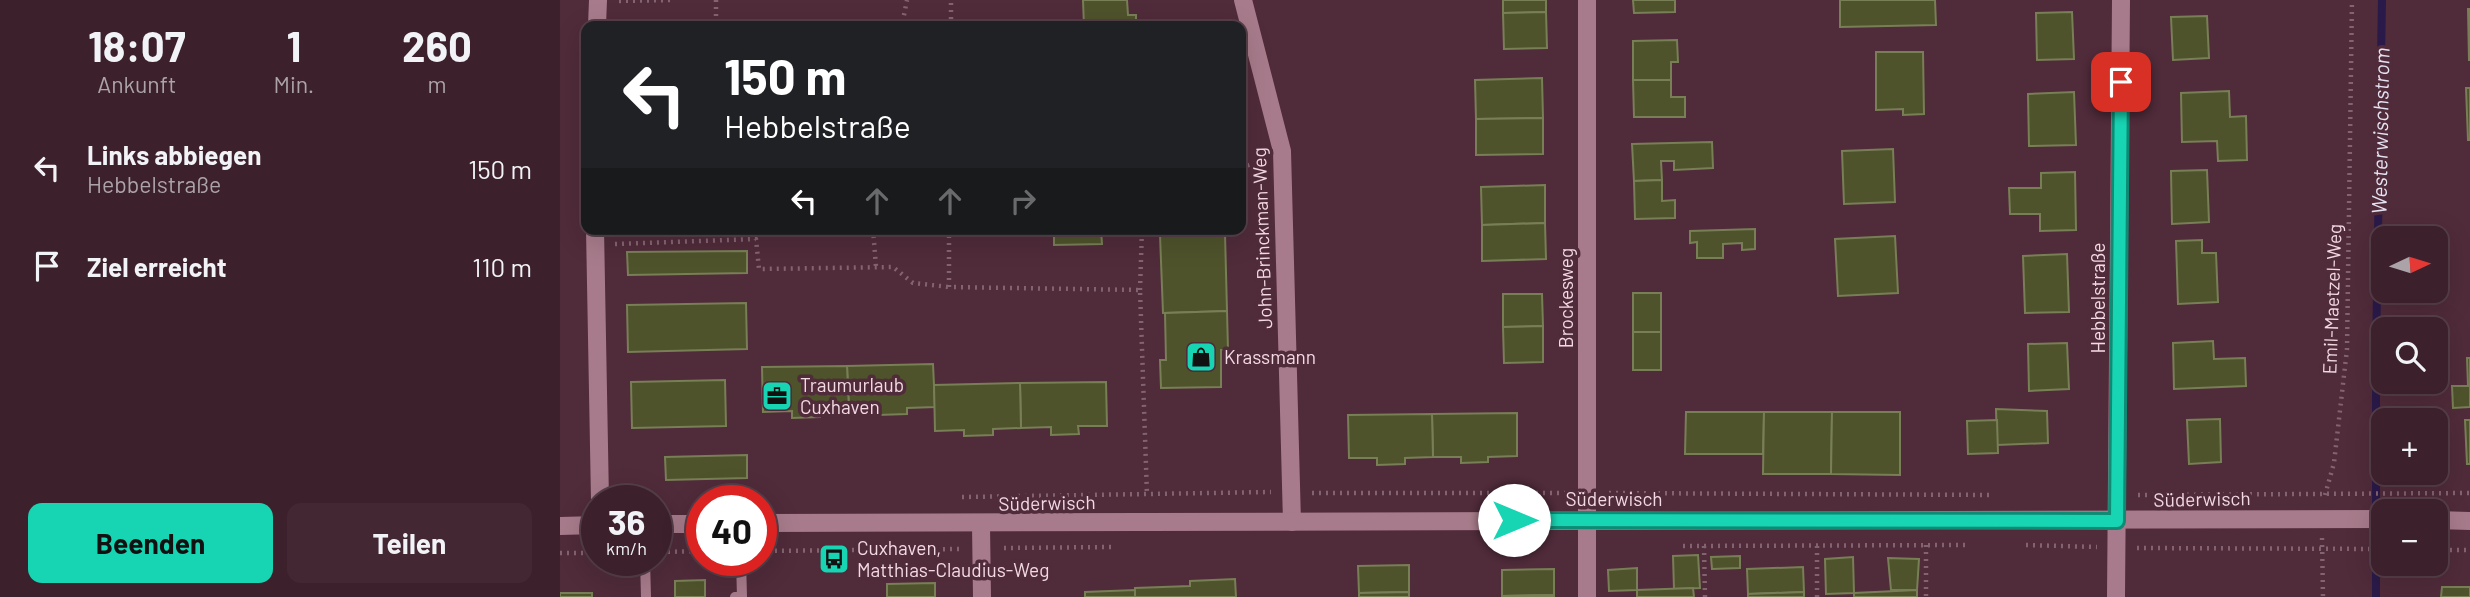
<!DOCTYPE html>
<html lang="de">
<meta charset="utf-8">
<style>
body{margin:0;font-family:Barlow,sans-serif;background:#432834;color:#f1f3f6;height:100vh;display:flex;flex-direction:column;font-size:26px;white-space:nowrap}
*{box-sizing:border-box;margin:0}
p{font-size:23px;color:#aca3a9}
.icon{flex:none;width:38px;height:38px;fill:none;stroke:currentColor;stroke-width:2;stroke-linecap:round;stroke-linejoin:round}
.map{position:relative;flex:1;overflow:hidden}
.details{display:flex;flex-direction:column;background:#3c202c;width:560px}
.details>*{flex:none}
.top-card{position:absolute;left:21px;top:21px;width:665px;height:214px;border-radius:14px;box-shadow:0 7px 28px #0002,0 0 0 2px #553e48;background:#202124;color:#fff;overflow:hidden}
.needle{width:46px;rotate:86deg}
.controls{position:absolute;left:1811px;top:226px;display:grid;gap:14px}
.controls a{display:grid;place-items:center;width:77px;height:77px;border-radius:14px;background:#3c202c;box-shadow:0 7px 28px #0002,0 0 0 2px #553e48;font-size:35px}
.speed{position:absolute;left:21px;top:485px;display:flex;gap:14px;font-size:35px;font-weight:700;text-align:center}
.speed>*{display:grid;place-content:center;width:91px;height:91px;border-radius:50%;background:#3c202c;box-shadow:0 7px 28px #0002,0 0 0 2px #553e48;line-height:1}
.speed small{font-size:18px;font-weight:400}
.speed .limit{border:10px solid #d22;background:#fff;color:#111}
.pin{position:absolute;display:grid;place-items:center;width:60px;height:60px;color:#fff;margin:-30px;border-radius:14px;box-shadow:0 4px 10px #0006}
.me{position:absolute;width:77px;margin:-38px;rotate:90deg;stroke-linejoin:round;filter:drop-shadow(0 0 5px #0008)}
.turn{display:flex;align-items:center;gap:24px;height:147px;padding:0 28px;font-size:32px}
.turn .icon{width:91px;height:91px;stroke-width:2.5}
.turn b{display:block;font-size:49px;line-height:60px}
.lanes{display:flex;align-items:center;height:66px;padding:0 28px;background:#0003;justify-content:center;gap:35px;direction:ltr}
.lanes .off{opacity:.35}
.eta{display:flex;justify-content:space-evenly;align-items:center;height:119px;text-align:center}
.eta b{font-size:42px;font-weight:700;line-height:49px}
.button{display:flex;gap:14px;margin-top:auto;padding:14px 28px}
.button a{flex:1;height:80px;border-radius:14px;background:#17d5b3;color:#111;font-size:28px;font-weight:700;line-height:80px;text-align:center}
.button a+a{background:#432834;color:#f1f3f6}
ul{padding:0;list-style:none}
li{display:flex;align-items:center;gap:21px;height:98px;padding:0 28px}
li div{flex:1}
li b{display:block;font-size:26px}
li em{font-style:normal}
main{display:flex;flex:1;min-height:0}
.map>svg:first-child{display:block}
</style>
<main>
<section class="details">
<div class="eta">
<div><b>18:07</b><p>Ankunft</p></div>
<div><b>1</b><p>Min.</p></div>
<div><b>260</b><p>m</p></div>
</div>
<ul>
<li><svg class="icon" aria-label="left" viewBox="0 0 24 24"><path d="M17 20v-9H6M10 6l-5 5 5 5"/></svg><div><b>Links abbiegen</b><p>Hebbelstraße</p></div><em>150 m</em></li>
<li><svg class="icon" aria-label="arrive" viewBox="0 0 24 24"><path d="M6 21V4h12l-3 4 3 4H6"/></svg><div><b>Ziel erreicht</b></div><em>110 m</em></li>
</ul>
<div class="button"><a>Beenden</a><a>Teilen</a></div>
</section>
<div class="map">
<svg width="1910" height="597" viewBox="0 0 1910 597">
<rect width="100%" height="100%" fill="#502b3a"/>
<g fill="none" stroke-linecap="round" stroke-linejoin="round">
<polyline stroke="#2a1a49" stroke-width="8" points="1816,597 1816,350 1822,0"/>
</g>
<g fill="#4e532c" stroke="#787e56" stroke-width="2">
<polygon points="523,0 567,0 568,15 576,15 576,26 524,26"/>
<polygon points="943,0 986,0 986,12 943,13"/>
<polygon points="1073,0 1115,0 1115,12 1074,13"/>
<polygon points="1280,0 1375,0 1376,25 1280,27"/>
<polygon points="1908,9 1910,9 1910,60 1909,60"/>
<polygon points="986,12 987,48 944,49 943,13"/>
<polygon points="1512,12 1514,59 1477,60 1476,13"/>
<polygon points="1647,16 1649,58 1613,60 1611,17"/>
<polygon points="1117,40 1118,62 1111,62 1111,80 1073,80 1073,41"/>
<polygon points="1316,52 1363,52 1364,114 1343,115 1343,109 1316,110"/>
<polygon points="982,78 983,118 916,119 915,80"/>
<polygon points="1073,80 1111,80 1111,97 1125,97 1125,117 1074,117"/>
<polygon points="1906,88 1910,88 1910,140 1908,140"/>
<polygon points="1669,91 1670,117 1686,116 1687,160 1658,161 1657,141 1622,142 1621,93"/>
<polygon points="1514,92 1516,145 1469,146 1468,94"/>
<polygon points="983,118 983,154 916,155 916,119"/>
<polygon points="1152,142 1153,168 1114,170 1114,161 1101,161 1102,180 1074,181 1072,144"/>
<polygon points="1333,149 1335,202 1284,204 1282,151"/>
<polygon points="1647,170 1649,222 1612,224 1611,171"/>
<polygon points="1515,172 1516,230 1480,231 1480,214 1450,214 1449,188 1481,188 1481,173"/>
<polygon points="1102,180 1102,201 1115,200 1115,218 1075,219 1074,181"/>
<polygon points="985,185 985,223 922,225 921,187"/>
<polygon points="985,223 986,259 922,261 922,225"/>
<polygon points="494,229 541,229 542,244 494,245"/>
<polygon points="591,229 608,229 608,235 665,234 667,311 603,313 600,235 591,236"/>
<polygon points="1195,229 1195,249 1182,250 1182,243 1163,244 1163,258 1137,258 1137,242 1130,243 1130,231"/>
<polygon points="1335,236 1338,293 1278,296 1275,239"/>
<polygon points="1642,240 1642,253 1656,253 1658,302 1618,304 1616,241"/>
<polygon points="187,251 187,273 68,275 67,252"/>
<polygon points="1507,254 1509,312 1465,313 1463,256"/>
<rect x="1073" y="293" width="28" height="39"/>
<polygon points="943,294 982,294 983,326 943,327"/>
<polygon points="186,303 187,349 68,352 67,305"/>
<polygon points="667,311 668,350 661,350 661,387 601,388 600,360 606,360 605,313"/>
<polygon points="983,326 983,362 944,363 943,327"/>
<rect x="1073" y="332" width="28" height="38"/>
<polygon points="1653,341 1654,359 1685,358 1686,386 1614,389 1613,343"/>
<polygon points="1507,343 1509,389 1469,391 1468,344"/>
<polygon points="1907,358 1910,358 1910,407 1893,408 1892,386 1908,386"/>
<polygon points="373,364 375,407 347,408 347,414 318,415 318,409 289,409 287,366"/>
<polygon points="287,366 289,409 260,410 260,417 232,418 232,411 203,412 202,367"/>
<polygon points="165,380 166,426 72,428 71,382"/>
<polygon points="546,382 547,426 518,426 519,434 491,435 491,427 461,428 460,383"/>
<polygon points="460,383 461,428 433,429 433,435 404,436 404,430 375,431 374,385"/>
<polygon points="1436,409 1487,411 1488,443 1437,445"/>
<polygon points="1126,412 1204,412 1203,454 1125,454"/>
<polygon points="1204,412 1272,412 1271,474 1203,474"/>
<polygon points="1272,412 1340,412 1340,475 1271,474"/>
<polygon points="957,413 957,456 928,457 928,462 901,463 901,457 873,457 872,414"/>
<polygon points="872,414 873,457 845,458 845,464 817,465 817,458 789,458 788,415"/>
<polygon points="1660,419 1661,462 1629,464 1627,420"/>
<polygon points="1437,420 1438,453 1408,454 1407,421"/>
<polygon points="1905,420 1910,420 1910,464 1907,464"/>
<polygon points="187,455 187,478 106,480 105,457"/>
<polygon points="1138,555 1140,588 1114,589 1113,556"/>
<polygon points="1180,556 1180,568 1152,569 1151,557"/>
<polygon points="1293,557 1294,593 1266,594 1265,559"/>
<polygon points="1328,558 1359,559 1357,590 1331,590"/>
<polygon points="849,565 849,592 799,593 798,566"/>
<polygon points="1243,567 1244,592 1188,594 1187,569"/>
<polygon points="1077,568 1077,590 1049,591 1048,570"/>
<polygon points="994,569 994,595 942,596 942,570"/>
<polygon points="675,579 676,597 575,597 575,588 630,586 630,581"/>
<polygon points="145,580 145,597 115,597 115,581"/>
<polygon points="375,583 375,597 327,597 327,584"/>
<polygon points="1882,587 1910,587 1910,597 1881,597"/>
<polygon points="1133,588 1134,597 1077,597 1077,590"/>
<polygon points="575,590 575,597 525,597 525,592"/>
<polygon points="1357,590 1357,597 1294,597 1294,593"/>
<polygon points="849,592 849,597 799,597 799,593"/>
<polygon points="1244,592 1244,597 1188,597 1188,594"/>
<rect x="0" y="593" width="32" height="4"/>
<polygon points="994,595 994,597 942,597 942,596"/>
</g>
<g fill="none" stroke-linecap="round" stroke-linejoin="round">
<g stroke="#846370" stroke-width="4.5" stroke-dasharray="2 5" stroke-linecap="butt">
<polyline points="156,0 156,26"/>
<polyline points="59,1 114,0"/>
<polyline points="317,26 342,25 347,0"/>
<polyline points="391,26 391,0"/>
<polyline points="681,168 702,160"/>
<polyline points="313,229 316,267"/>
<polyline points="389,229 389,287 580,290 587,495"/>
<polyline points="55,244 196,239 199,269 333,267 353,283 389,287"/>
<polyline points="580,290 582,229"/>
<polyline points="752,493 1005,493"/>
<polyline points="1049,493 1432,495"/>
<polyline points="1578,495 1910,493"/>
<polyline points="1765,495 1774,463 1787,349 1792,0"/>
<polyline points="402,497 711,492"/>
<polyline points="1762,538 1763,597"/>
<polyline points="1366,545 1366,597"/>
<polyline points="1466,545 1537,547"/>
<polyline points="1123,546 1408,545"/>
<polyline points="1144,546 1145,597"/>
<polyline points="444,548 554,547"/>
<polyline points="1577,548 1824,549"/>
<polyline points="1876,550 1910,550"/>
<polyline points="201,551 400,549"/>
<polyline points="101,552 142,551"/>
<polyline points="0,553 37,553"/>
<polyline points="1257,597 1257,546"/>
</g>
<g stroke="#a77b8b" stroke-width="10">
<polyline points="85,560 86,597"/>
<polyline points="175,597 182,597 181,560"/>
</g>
<g stroke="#a77b8b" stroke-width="18">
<polyline points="683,0 722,151 732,522"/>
<polyline points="37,26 38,0"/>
<polyline points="35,229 40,500"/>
<polyline points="421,525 422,597"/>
<polyline points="1027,597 1027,0"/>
<polyline points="1556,597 1561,0"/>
</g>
<g stroke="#a77b8b" stroke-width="18">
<polyline points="1876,520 1910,521"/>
<polyline points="201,523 1824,519"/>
<polyline points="96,524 142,524"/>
<polyline points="0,526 37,525"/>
</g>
</g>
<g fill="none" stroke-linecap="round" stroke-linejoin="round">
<g stroke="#0f8a74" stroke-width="18">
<polyline id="route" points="954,520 1557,521 1561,82"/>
</g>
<use href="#route" stroke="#17d5b3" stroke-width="12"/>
</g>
<defs>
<g id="shop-square" transform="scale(1.575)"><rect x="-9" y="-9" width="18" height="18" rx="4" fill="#17d5b3" stroke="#502b3a"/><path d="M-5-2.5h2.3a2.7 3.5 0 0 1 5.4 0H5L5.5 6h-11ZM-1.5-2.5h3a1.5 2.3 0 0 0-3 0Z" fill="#111"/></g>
<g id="office-square" transform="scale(1.575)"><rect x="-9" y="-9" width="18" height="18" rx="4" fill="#17d5b3" stroke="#502b3a"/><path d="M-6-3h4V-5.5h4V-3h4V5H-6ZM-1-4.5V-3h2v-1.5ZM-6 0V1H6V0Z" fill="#111"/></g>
<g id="bus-square" transform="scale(1.575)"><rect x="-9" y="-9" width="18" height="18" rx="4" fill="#17d5b3" stroke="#502b3a"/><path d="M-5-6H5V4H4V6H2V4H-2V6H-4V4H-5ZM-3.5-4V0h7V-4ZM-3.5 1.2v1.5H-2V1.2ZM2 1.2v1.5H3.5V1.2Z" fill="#111"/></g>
</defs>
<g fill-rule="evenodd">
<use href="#shop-square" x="641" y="357"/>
<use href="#office-square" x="217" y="396"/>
<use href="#bus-square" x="274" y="559"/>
</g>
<g text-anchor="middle" stroke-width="7" stroke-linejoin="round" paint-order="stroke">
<g font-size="19" fill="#f2d9e2" stroke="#502b3a">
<text transform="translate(702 238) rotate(-92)" y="7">John-Brinckman-Weg</text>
<text transform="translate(1006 298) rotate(-90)" y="7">Brockesweg</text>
<text transform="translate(1538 298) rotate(-90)" y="7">Hebbelstraße</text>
<text transform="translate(1772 299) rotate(-88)" y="7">Emil-Maetzel-Weg</text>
<text x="1054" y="506">Süderwisch</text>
<text transform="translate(1642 499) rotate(-1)" y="7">Süderwisch</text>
<text transform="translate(487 503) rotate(-1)" y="7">Süderwisch</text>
</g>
<g font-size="19" fill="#f2d9e2" stroke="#502b3a" text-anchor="start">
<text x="664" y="364">Krassmann</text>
<text x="240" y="392">Traumurlaub<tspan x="240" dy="22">Cuxhaven</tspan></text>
<text x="297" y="555">Cuxhaven,<tspan x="297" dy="22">Matthias-Claudius-Weg</tspan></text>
</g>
<g font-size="21" font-style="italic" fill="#e5e2f2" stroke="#502b3a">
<text transform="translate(1821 131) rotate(-89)" y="7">Westerwischstrom</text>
</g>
</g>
</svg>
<div class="controls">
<a><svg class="needle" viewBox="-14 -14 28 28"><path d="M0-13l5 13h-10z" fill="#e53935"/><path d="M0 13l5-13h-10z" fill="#aca3a9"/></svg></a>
<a><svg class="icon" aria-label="search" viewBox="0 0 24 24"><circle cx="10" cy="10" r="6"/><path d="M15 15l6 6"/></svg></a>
<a>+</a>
<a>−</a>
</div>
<div class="speed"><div>36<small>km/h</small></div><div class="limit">40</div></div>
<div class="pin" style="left:1561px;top:82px;background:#d93025"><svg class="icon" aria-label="arrive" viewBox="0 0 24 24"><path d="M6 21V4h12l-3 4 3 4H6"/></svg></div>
<svg class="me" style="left:954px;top:520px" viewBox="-20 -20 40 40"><circle r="19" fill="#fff"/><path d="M0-13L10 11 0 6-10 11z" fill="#17d5b3"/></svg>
<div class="top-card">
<div class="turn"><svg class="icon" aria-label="left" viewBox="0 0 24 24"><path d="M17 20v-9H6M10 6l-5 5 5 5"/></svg><div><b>150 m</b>Hebbelstraße</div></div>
<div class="lanes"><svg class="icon" aria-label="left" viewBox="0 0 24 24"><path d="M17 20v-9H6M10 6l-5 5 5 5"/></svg><svg class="icon off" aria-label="ahead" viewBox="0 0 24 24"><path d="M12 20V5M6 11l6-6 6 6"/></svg><svg class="icon off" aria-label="ahead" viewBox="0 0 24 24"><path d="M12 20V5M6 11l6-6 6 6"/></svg><svg class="icon off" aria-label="right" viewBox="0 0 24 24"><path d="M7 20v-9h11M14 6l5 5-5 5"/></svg></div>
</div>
</div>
</main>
